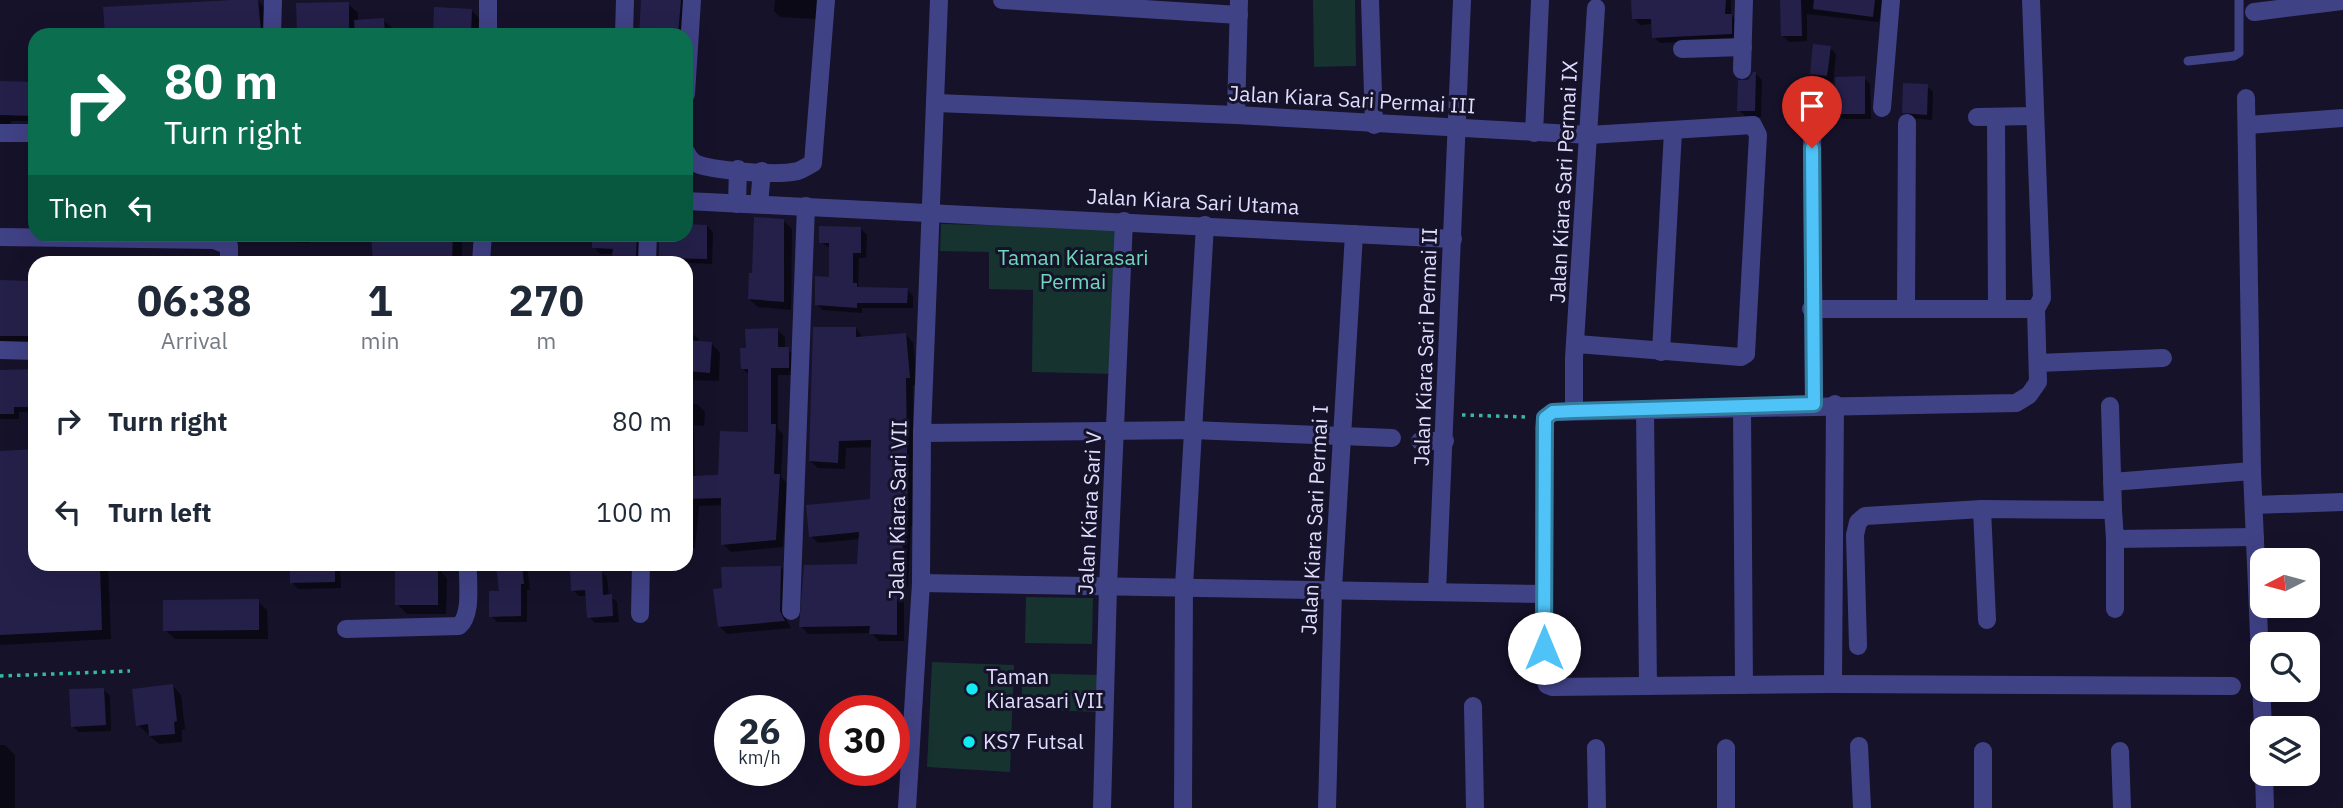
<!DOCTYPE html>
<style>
body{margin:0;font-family:"IBM Plex Sans",sans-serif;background:#f2f2f3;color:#1f2937;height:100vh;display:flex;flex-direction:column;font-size:26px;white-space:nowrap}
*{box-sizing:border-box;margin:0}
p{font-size:23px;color:#747a83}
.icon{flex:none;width:38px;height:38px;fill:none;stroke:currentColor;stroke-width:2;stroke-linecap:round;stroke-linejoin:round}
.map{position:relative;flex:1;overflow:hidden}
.panel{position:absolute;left:28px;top:256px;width:665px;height:315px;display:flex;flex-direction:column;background:#fff;border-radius:21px;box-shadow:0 7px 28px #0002}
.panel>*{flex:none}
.guide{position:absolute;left:28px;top:28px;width:665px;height:214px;border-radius:21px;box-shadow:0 7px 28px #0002;background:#0b6e4f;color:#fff;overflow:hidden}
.needle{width:46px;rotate:264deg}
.controls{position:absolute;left:2250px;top:548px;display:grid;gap:14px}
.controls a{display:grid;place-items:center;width:70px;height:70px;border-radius:14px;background:#fff;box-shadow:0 7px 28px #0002;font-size:35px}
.speed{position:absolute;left:714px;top:695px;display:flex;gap:14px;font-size:35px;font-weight:700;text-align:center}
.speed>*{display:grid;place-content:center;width:91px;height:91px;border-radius:50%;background:#fff;box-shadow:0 7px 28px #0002;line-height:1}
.speed small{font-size:18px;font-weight:400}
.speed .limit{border:10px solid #d22;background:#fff;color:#111}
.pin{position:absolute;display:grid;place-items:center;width:60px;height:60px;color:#fff;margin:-72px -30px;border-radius:50% 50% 50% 0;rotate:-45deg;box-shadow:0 0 7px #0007}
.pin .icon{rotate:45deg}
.me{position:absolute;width:77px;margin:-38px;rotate:0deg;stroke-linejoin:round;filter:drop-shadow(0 0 5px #0008)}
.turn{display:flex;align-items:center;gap:24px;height:147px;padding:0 21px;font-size:32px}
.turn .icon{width:91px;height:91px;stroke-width:2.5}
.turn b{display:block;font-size:49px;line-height:60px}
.then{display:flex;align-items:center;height:66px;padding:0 21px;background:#0003;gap:14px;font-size:26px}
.eta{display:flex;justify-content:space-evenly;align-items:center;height:119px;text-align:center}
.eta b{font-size:42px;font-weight:700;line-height:49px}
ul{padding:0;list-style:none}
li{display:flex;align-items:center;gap:21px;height:91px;padding:0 21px}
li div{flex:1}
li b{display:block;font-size:26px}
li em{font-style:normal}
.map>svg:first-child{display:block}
</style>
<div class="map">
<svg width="2343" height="808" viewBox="0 0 2343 808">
<rect width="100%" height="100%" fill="#15122a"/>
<g fill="#163330">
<polygon points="1313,0 1355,0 1356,66 1314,67"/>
<polygon points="941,224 1118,228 1115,374 1032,372 1033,290 989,289 989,252 940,251"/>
<polygon points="1026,597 1093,598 1092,644 1025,643"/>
<polygon points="932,662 1014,665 1010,772 927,767"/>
<polygon points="1022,673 1099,675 1097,712 1022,709"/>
</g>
<g fill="#0007">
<polygon points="250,0 257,0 264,7 267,35 107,35 105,9"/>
<polygon points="643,0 689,0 685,35 641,35"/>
<polygon points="775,0 818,0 817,19 780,17 774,11"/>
<polygon points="1633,0 1731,0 1731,15 1738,22 1737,40 1660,43 1654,37 1653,24 1640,25 1634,19"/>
<polygon points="1782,0 1882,0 1879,22 1807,14 1807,41 1789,42 1783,36"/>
<polygon points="348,4 358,13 358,21 383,20 392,28 393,35 298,35"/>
<polygon points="471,10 479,18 478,35 435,35"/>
<polygon points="1830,48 1836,54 1833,82 1818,79 1812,73"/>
<polygon points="1756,74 1762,80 1761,117 1745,116 1739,110 1747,82"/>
<polygon points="1864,78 1870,84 1871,119 1843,119 1837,113"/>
<polygon points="0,83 35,84 35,121 11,121 11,127 0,129"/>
<polygon points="1927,86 1933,92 1932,120 1910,118 1904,112"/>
<polygon points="783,220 792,229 791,310 758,307 749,299"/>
<polygon points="686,226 707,226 713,232 712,264 666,262 660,257 686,234"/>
<polygon points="861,229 867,235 866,258 859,258 858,286 861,289 907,289 913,296 913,308 862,308 862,313 823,310 816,304 830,278 831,249 821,242"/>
<polygon points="276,234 310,234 310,243 282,242"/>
<polygon points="373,234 462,234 462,262 374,262"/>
<polygon points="594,234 646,234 641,262 620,262 614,254 600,254 594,247"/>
<polygon points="153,258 199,261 201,262 153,262"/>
<polygon points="0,282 31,283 35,287 35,342 0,344"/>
<polygon points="856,328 863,338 906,335 913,342 917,385 913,385 914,526 911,526 908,587 904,586 904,641 879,641 871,633 808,634 801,626 859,566 860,539 818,543 811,536 872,501 873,447 846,448 845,469 818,468 810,461"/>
<polygon points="686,329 699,339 698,343 711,343 720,353 719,381 686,380"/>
<polygon points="777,330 785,337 785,348 796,356 795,375 778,375 778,429 783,434 781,477 787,483 783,547 731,552 723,544 723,505 699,506 695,548 686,548 686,404 697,404 705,412 704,426 694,425 695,474 697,477 720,477 750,434 750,376 742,368 748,350"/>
<polygon points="35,371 35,412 19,412 19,419 0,419 0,372"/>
<polygon points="35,450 35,564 108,564 111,639 0,645 0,453"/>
<polygon points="292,564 340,564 341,588 298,589 292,582"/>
<polygon points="498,564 534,564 527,566 530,590 527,590 527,622 497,622 491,616 501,593"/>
<polygon points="781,567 788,575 786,619 791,628 727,634 719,626 723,589"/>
<polygon points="437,568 447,578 446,614 407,614 397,604"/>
<polygon points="601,571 607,577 609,596 617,602 619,622 595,623 589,617 587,596 579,596 573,590"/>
<polygon points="258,601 267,610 268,639 175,639 165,630"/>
<polygon points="173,686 181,695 185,729 182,730 182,742 159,744 138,725"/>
<polygon points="103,689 110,696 111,731 79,732 72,726"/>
<polygon points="0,745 5,745 15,755 15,808 0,808"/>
</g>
<g fill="#25204a">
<polygon points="232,0 258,0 261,32 105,35 103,7"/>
<polygon points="641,0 681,0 678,35 639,35"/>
<polygon points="1631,0 1726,0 1725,14 1732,14 1732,34 1652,38 1651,19 1632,19"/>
<polygon points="1780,0 1801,0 1802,36 1781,36"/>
<polygon points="1814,0 1875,0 1873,17 1813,9"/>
<polygon points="349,2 349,28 320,28 320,35 297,35 296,3"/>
<polygon points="434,7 472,9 471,35 433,35"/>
<polygon points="384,18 385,35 355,35 354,20"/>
<polygon points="1813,44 1831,46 1827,76 1810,74"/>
<polygon points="1753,72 1756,72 1755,111 1737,111 1738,80 1748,80"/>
<polygon points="1865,76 1865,114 1835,114 1835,77"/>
<polygon points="0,81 35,82 35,116 0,115"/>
<polygon points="1903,83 1928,84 1927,115 1902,113"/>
<polygon points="754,217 784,219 784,302 748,299 749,273 752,273"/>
<polygon points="687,224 707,225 707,259 659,258 659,234 687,234"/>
<polygon points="819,226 861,227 861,253 853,253 853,283 857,283 857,287 908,288 907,303 857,303 857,308 815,305 815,276 829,277 829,243 819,243"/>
<polygon points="371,234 453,234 452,262 373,262"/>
<polygon points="592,234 637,234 636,257 612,256 613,249 592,248"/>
<polygon points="0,280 32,281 35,336 0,336"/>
<polygon points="813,327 856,327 856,337 906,333 910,378 906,378 908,520 904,520 901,580 897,580 897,635 869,634 870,626 799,627 804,565 857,564 859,532 809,537 806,505 870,499 871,440 839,441 838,463 809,461"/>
<polygon points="778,328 778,347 789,347 789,368 771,368 771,424 776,424 774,474 780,474 776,540 721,545 721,498 686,499 686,476 718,475 720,431 748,432 748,369 741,369 740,348 746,348 745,329"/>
<polygon points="686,340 712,342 710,373 686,371"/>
<polygon points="35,369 35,407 14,407 14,414 0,414 0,370"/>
<polygon points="35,449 35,564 100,564 102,630 0,635 0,451"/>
<polygon points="290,564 335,564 335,582 290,583"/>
<polygon points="522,564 524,584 521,584 521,616 489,617 489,591 499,591 496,566"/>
<rect x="395" y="566" width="43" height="39"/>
<polygon points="781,566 780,611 785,621 718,627 713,589 722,588 721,567"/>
<polygon points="602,569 603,595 612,594 613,616 587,618 585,590 571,591 570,571"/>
<polygon points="259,599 259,630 163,631 163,600"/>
<polygon points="173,684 177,721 174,722 175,734 149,736 148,724 136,726 132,689"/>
<polygon points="104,688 106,725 71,727 69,689"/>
</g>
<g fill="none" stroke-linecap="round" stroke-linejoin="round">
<g stroke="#38b6a6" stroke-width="3.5" stroke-dasharray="3.5 5" stroke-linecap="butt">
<polyline points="1462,415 1528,417"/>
<polyline points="0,676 130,671"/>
</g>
<polyline stroke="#404286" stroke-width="9" points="2188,61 2234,56 2239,53 2239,0"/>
<g stroke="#404286" stroke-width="18">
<polyline points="1002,0 1239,15"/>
<polyline points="1370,0 1374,125"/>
<polyline points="2031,0 2042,298 2036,309 2038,382 2029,395 2016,403 1553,412 1545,418 1544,428 1544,676 1547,685 1552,687 1833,684 2232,686"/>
<polyline points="2254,12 2343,1"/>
<polyline points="272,35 273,0"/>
<polyline points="488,35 488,0"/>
<polyline points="624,35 625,0"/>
<polyline points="1682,49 1743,47"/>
<polyline points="1742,70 1744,0"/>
<polyline points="686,94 692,0"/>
<polyline points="2246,98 2252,471 2263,728"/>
<polyline points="936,103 1236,115 1589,135 1753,125 1758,135 1746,354 1741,357 1577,344"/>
<polyline points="1882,108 1891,0"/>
<polyline points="1236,115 1239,0"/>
<polyline points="1977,117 2035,116"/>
<polyline points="1996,117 1997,309"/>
<polyline points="1812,121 1814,404"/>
<polyline points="2248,125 2343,118"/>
<polyline points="0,133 35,133"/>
<polyline points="1534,133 1540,1"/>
<path d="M686,152C690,160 694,164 703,166C724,171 777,176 798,171C803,169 808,166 813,163L826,0"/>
<polyline points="686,201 1453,239"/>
<polyline points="737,204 738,169"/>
<polyline points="759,204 762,171"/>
<polyline points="0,237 214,240 229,246 229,262"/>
<polyline points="481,262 483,234"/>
<polyline points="647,262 648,234"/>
<polyline points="1906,308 1907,123"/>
<polyline points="1811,309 2036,309"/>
<polyline points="0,350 35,351"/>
<polyline points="1661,352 1673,131"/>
<polyline points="2038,363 2163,358"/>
<polyline points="2110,406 2113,510"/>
<polyline points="1742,408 1744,685"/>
<polyline points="1645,410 1648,686"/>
<polyline points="1574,411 1574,358 1596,8"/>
<polyline points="922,433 1192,430 1392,438"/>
<polyline points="1420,441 1445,441"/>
<polyline points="2112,482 2252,471"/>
<polyline points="2254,505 2343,502"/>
<polyline points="1982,509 1987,620"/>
<polyline points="2115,539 2115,609"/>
<polyline points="921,583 1544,594"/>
<polyline points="1437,592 1462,0"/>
<polyline points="791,611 806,206"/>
<polyline points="640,614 641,564"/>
<path d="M346,629L459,626C473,614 467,581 468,564"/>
<polyline points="1858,646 1855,535 1858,522 1865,516 1982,509 2113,510 2115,539 2255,537"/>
<polyline points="1833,684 1835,404"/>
<polyline points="1473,706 1475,808"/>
<polyline points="1859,746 1862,808"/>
<polyline points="1596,748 1597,808"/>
<polyline points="1983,751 1983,808"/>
<polyline points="2120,751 2122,808"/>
<polyline points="2264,774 2265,808"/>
<polyline points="907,808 921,583 922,433 939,0"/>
<polyline points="1102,808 1108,587 1124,221"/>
<polyline points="1183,808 1184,586 1205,225"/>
<polyline points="1327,808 1333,589 1354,234"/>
<polyline points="1726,808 1726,748"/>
</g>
</g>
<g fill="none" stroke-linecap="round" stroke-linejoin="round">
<g stroke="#337fa1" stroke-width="18">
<polyline id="route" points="1544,648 1545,418 1553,412 1574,411 1814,404 1812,148"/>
</g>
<use href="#route" stroke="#4fc3f7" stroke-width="12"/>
</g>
<g fill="#14eaf2" stroke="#15122a" stroke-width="2.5">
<circle cx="972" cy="689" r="7"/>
<circle cx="969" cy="742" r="7"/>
</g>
<g text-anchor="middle" stroke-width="6" stroke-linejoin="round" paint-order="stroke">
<g font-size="21" fill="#dfddfd" stroke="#15122a">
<text transform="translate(1352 100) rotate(3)" y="7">Jalan Kiara Sari Permai III</text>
<text transform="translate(1564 182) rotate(-87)" y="7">Jalan Kiara Sari Permai IX</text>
<text transform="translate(1193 202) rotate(3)" y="7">Jalan Kiara Sari Utama</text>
<text transform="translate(1426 347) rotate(-88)" y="7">Jalan Kiara Sari Permai II</text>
<text transform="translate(898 510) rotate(-89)" y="7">Jalan Kiara Sari VII</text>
<text transform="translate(1090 513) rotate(-87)" y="7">Jalan Kiara Sari V</text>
<text transform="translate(1315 520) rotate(-87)" y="7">Jalan Kiara Sari Permai I</text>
</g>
<g font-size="21" fill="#6cdab8" stroke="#15122a">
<text x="1073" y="265">Taman Kiarasari<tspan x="1073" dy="24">Permai</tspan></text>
</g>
<g font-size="21" fill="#dfddfd" stroke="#15122a" text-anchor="start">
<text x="986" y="684">Taman<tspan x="986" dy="24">Kiarasari VII</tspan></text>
<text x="983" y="749">KS7 Futsal</text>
</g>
</g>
</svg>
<div class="controls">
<a><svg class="needle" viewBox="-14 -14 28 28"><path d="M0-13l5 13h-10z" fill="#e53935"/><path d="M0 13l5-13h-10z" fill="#747a83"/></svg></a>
<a><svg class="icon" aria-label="search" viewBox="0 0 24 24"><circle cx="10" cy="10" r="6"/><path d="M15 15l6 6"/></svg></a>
<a><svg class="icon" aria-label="layers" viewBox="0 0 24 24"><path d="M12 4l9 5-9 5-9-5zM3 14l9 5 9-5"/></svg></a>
</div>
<div class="speed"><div>26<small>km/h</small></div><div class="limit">30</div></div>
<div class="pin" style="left:1812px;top:148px;background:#d93025"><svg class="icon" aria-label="arrive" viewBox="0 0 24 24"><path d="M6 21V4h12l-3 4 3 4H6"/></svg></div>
<svg class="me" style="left:1544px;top:648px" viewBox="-20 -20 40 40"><circle r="19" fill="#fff"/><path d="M0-13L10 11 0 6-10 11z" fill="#4fc3f7"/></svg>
<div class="guide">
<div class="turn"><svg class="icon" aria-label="right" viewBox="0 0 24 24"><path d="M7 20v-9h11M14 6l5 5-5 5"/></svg><div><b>80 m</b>Turn right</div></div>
<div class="then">Then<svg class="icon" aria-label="left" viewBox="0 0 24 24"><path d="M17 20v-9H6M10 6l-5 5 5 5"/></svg></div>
</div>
<section class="panel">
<div class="eta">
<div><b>06:38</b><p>Arrival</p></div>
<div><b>1</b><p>min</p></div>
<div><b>270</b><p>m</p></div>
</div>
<ul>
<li><svg class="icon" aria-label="right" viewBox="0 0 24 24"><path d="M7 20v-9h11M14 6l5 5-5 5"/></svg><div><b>Turn right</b></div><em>80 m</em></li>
<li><svg class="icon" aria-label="left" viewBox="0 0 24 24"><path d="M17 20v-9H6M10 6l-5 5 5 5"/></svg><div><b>Turn left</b></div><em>100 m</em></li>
</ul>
</section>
</div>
